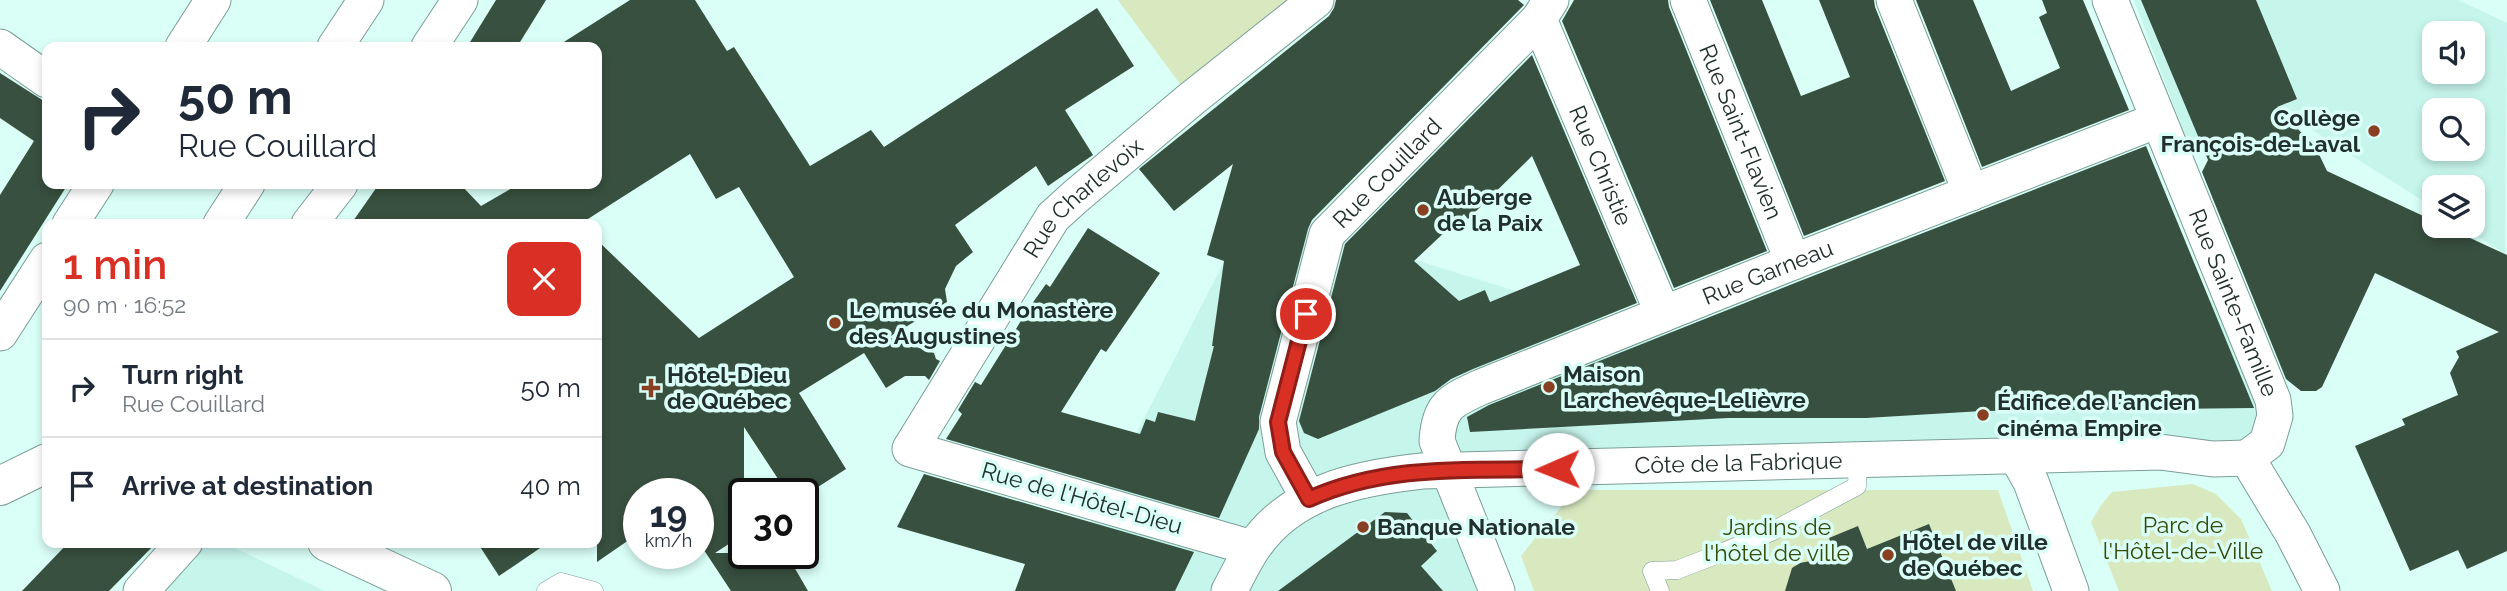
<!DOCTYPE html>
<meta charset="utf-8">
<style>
body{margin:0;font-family:Raleway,sans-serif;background:#f6f6f7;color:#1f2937;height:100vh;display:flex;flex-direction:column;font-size:26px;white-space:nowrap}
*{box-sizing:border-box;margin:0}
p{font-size:23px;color:#747a83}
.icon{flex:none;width:38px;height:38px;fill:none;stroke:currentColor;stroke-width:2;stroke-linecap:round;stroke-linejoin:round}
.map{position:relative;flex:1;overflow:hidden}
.side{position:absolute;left:42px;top:219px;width:560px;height:329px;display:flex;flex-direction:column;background:#fff;border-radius:14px;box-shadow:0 4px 10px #0003}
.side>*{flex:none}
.banner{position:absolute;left:42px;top:42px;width:560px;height:147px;border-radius:14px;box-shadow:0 4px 10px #0003;background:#fff;color:#1f2937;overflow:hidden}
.buttons{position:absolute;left:2422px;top:21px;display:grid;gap:14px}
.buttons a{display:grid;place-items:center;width:63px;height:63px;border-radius:14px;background:#fff;box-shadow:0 4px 10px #0003;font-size:35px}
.speed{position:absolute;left:623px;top:478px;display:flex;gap:14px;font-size:35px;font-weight:700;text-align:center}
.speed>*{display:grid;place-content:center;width:91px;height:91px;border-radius:50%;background:#fff;box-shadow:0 4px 10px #0003;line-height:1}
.speed small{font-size:18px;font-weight:400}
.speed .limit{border:4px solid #111;border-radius:10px;background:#fff;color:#111}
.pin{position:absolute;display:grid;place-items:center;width:60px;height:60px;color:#fff;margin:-30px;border:4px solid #fff;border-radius:50%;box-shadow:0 2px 7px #0007}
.me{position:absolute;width:77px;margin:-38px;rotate:269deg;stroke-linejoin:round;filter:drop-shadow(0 0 5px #0008)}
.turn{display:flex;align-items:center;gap:24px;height:147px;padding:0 21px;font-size:32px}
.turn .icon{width:91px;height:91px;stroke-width:2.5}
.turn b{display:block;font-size:49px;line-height:60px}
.round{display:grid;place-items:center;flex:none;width:74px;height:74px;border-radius:14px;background:#f6f6f7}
.headline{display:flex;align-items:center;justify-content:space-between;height:119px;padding:0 21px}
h1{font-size:42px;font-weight:600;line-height:52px;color:#d93025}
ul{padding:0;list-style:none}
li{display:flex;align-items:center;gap:21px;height:98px;padding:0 21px;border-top:2px solid #e0e1e3}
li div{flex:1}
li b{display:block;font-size:26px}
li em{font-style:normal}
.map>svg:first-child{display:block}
</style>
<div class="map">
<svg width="2507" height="591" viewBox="0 0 2507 591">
<rect width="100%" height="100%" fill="#d9fff7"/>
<g fill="#c6f5ec" fill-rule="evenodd">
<path d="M2134,0H2458L2507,23L2505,254L2462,226H2473V187H2434V208L2287,114L2190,149ZM2434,33H2473V72H2434ZM2434,110H2473V149H2434Z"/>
<polygon points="1249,213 1325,232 1648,332 2164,318 2210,300 2238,313 2273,400 2248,467 1449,472 1503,591 1056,591"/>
<polygon points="185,542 224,543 325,591 141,591"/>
</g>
<g fill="#d8e9c0">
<polygon points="1118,0 1298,0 1183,88"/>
<polygon points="2193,484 2216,494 2241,519 2272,591 2119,591 2091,522 2102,504 2112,492"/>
<polygon points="1575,490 1998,490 2033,591 1534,591 1521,556 1539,533 1537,528 1545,527"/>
</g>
<g fill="#38503f" fill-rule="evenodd">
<polygon points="496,0 546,0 517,47 467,47"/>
<polygon points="630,0 695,0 727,51 734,47 810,166 871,130 884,147 1097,8 1134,66 1065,110 1093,155 1048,186 1036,166 955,225 973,252 956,266 945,289 947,302 889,337 896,340 899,337 916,347 934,353 936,359 940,361 929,380 925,376 905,376 886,388 864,353 799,393 846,469 807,494 788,494 744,427 744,534 715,553 786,553 808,591 731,591 698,541 698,494 639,494 639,533 597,562 597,240 699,338 794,277 739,187 716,199 690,154 580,224 351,224 379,184 460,184 481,206 519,184 597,184 597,47 556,47"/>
<polygon points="1336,0 1518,0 1524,5 1312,220 1308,229 1259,417 1259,429 1219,518 946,439 962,414 958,410 975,382 981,385 1029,308 1046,284 1050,287 1088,228 1160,273 1106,352 1101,349 1061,412 1140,434 1146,419 1155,422 1158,412 1195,421 1214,346 1212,346 1224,261 1207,255 1233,164 1174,211 1139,169 1329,16 1334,8"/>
<polygon points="1574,0 1668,0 1669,7 1767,251 1674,288 1562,21"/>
<polygon points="1710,0 1762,0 1801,96 1850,77 1819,0 1874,0 1875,7 1945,181 1804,236"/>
<polygon points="1916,0 1973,0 2011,91 2060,68 2039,17 2047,13 2042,0 2083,0 2129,110 1982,167"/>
<polygon points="2141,0 2256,0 2297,99 2277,107 2316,148 2327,171 2434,221 2434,226 2444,226 2507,255 2507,551 2467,569 2458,550 2410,571 2355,446 2405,425 2402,419 2458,395 2450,373 2459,357 2456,351 2499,332 2375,273 2322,387 2316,391 2301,391 2286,379 2202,172 2208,160"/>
<path d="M1532,55L1637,303L1473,369L1451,379L1435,391L1318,439L1304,433L1299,421L1345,244ZM1532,156L1580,265L1490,302L1485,290L1459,301L1414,261L1464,214L1468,219Z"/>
<polygon points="0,73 47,103 47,184 68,184 0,291 0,195 34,141 0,118"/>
<polygon points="2146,146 2254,408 1982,411 1866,418 1728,418 1470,432 1467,417 1489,405 1800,281"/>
<polygon points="924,474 1194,552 1175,591 1015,591 1025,564 897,527"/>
<polygon points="1385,512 1407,513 1437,551 1421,566 1443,591 1278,591"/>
<polygon points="1929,524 1956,591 1785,591 1792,568 1800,563 1836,556 1829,538 1858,526 1867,549"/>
<polygon points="69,542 157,542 109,591 22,591"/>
<polygon points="477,542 549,542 499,576"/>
</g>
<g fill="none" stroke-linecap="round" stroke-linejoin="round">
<g stroke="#7a9e97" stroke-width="19">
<g id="lane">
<polyline points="546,591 561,582 594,591"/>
<polyline points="1660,591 1652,571 1677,570 1721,553 1771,532 1857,486 1858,461"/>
</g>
</g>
<g stroke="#7a9e97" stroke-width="37">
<g id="street">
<path id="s1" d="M1688,0L1793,262"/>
<polyline points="1894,0 1971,193"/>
<path id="s2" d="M2110,0L2273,400L2275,416L2267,443L2247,458"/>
<path id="s3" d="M1539,19L1663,314"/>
<polyline points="0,47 47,80"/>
<polyline points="183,47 213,0"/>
<polyline points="335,47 366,0"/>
<polyline points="429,47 460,0"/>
<polyline points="70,224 96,184"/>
<polyline points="221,224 247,184"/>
<polyline points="309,224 340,184"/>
<polyline points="0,333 47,260"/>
<polyline points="2017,457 2031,482 2071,591"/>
<polyline points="2247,458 2293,534 2322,591"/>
<path id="s4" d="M1309,499L1283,452L1278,422L1327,234L1539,19L1551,0"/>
<path id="s5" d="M1252,548L910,449L1053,217L1075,197L1190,100L1316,0"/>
<polyline points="141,591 185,542"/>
<path id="s6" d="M1229,591C1237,577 1244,561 1253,548C1291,491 1358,478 1422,471L2160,452L2213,459L2247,458"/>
<path id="s7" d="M1497,591L1437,441C1439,406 1450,401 1481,387L1793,262L2158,120"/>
</g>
</g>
<g stroke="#7a9e97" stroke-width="40">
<g id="secondary">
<polyline points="0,486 47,463"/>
<polyline points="327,542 432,591"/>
</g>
</g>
<use href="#lane" stroke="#fff" stroke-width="18"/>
<use href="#street" stroke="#fff" stroke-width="35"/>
<use href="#secondary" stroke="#fff" stroke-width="38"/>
</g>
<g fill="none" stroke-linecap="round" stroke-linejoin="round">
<g stroke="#8d1f18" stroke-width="18">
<path id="route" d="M1306,314L1278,422L1283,452L1309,499C1389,463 1472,471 1558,469"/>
</g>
<use href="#route" stroke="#d93025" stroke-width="12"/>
</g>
<g fill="#883f22" stroke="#d9fff7" stroke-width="2.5">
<circle cx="2374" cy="131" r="7"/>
<circle cx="1423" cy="210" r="7"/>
<circle cx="835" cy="323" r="7"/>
<circle cx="1549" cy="387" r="7"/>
<path d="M647.5 377.5h7v7h7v7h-7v7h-7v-7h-7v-7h7z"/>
<circle cx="1983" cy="415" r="7"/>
<circle cx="1363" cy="527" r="7"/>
<circle cx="1888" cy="555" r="7"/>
</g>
<g text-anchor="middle" stroke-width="7" stroke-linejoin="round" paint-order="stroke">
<g font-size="23" font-weight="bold" fill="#22302d" stroke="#d9fff7" text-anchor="start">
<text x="2360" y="126" text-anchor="end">Collège<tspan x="2360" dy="26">François-de-Laval</tspan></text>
<text x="1437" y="205">Auberge<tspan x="1437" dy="26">de la Paix</tspan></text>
<text x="849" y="318">Le musée du Monastère<tspan x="849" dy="26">des Augustines</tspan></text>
<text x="1563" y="382">Maison<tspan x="1563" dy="26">Larchevêque-Lelièvre</tspan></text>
<text x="667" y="383">Hôtel-Dieu<tspan x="667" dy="26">de Québec</tspan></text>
<text x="1997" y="410">Édifice de l'ancien<tspan x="1997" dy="26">cinéma Empire</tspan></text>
<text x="1377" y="535">Banque Nationale</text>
<text x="1902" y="550">Hôtel de ville<tspan x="1902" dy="26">de Québec</tspan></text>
</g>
<g font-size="23" fill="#22302d" stroke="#d9fff7">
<text dy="8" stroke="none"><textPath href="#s1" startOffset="142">Rue Saint-Flavien</textPath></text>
<text dy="8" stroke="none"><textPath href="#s3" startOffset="159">Rue Christie</textPath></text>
<text dy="8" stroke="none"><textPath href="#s4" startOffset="364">Rue Couillard</textPath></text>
<text dy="8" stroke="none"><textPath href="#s5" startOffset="663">Rue Charlevoix</textPath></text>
<text dy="8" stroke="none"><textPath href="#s7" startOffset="546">Rue Garneau</textPath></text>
<text dy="8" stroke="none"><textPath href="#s2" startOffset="327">Rue Sainte-Famille</textPath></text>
<text dy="8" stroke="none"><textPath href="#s6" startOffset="558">Côte de la Fabrique</textPath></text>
<text transform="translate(1082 498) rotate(16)" y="8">Rue de l'Hôtel-Dieu</text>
</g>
<g font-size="23" fill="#364a08" stroke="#d9fff7">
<text x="2183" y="533">Parc de<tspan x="2183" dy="26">l'Hôtel-de-Ville</tspan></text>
<text x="1777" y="535">Jardins de<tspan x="1777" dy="26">l'hôtel de ville</tspan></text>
</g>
</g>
</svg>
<div class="buttons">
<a><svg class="icon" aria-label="sound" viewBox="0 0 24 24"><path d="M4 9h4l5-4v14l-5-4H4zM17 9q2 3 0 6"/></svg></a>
<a><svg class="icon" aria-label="search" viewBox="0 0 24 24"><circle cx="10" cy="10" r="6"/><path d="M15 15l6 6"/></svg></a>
<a><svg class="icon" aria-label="layers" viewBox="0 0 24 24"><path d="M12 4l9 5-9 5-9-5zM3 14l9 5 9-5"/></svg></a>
</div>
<div class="speed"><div>19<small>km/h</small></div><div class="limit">30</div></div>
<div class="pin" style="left:1306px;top:314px;background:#d93025"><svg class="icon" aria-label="arrive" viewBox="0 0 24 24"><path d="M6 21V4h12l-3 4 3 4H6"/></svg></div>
<svg class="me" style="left:1558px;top:469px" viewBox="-20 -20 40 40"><circle r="19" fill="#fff"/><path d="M0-13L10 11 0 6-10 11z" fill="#d93025"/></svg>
<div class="banner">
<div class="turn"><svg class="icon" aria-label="right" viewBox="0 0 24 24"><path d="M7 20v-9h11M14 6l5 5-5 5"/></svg><div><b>50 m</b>Rue Couillard</div></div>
</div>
<section class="side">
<div class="headline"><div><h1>1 min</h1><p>90 m · 16:52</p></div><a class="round" style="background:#d93025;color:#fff"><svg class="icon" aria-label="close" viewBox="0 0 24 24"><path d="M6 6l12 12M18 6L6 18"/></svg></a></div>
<ul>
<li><svg class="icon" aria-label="right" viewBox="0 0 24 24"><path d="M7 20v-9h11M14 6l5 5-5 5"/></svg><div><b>Turn right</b><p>Rue Couillard</p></div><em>50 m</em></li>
<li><svg class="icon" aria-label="arrive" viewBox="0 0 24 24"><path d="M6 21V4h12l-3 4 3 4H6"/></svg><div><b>Arrive at destination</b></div><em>40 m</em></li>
</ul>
</section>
</div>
